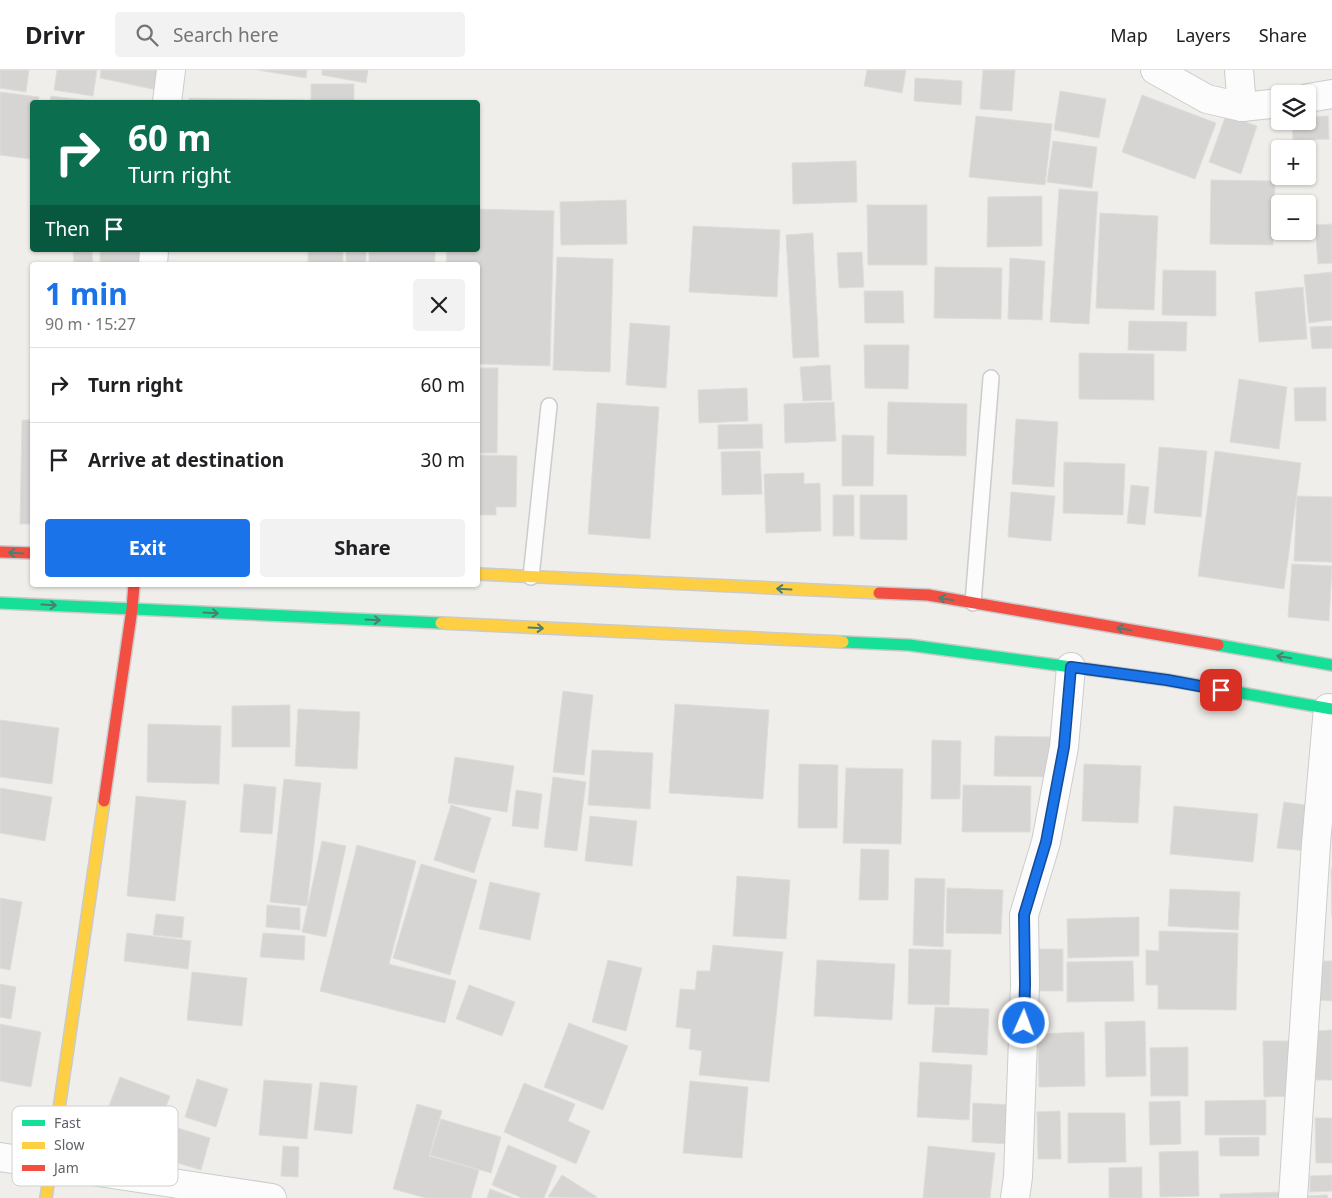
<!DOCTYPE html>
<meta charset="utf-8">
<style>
body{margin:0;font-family:"Noto Sans",sans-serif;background:#f2f2f2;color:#202124;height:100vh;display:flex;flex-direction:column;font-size:19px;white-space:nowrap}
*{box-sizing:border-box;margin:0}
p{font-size:16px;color:#757577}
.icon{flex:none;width:28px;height:28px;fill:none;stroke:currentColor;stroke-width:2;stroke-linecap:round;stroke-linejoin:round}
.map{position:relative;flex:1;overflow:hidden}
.sheet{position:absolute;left:30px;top:192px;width:450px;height:325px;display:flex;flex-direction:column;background:#fff;border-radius:5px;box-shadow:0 1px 4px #0004}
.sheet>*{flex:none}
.banner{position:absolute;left:30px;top:30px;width:450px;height:152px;border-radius:5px;box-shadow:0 1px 4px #0004;background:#0b6e4f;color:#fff;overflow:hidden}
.fabs{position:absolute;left:1271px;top:15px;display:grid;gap:10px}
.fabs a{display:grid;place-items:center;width:45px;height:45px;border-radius:5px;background:#fff;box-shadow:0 1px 4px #0004;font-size:25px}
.pin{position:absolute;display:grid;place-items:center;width:42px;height:42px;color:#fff;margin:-21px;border-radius:10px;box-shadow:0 2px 8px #0006}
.me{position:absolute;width:55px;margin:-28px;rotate:2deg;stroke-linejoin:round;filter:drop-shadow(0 0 4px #0008)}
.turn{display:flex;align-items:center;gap:18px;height:105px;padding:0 15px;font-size:22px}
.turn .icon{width:65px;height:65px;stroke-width:2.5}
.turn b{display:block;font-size:35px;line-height:42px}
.then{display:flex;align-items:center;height:48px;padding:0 15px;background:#0003;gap:10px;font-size:19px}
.round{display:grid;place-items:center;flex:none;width:52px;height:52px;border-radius:5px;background:#f2f2f2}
.head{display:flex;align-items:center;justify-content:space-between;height:85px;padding:0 15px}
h1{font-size:30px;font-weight:700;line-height:38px;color:#1a73e8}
.button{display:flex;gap:10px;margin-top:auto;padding:10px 15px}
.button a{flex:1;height:58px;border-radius:5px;background:#1a73e8;color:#fff;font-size:20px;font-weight:700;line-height:58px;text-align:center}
.button a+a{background:#f2f2f2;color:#202124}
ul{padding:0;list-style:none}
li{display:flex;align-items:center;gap:15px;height:75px;padding:0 15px;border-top:1px solid #e0e0e0}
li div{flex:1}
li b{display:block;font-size:19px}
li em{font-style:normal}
header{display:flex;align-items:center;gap:30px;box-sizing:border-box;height:70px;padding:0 25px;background:#fff;border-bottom:1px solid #e0e0e0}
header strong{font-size:24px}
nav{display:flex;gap:28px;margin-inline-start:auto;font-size:18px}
.search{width:350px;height:45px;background:#f2f2f2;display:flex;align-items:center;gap:12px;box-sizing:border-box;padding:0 18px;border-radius:5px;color:#757577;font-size:19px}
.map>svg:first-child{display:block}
</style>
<header>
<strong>Drivr</strong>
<div class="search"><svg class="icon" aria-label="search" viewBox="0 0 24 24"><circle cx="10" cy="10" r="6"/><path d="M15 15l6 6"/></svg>Search here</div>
<nav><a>Map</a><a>Layers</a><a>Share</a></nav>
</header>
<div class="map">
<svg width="1332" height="1128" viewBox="0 0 1332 1128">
<rect width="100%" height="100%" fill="#efeeea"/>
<g fill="#d6d5d3" stroke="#deddd9">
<polygon points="0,0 29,0 26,22 0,18"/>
<polygon points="57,0 97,0 93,26 54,20"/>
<polygon points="101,0 161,0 157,20 100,8"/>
<polygon points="258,0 307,0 306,8"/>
<polygon points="322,0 368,0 366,13 322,5"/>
<polygon points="867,0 906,0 902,23 864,16"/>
<polygon points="983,0 1015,0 1012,41 980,39"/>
<polygon points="915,8 962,11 961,35 914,31"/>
<rect x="311" y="14" width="43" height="18"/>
<polygon points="1060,21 1106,29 1099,68 1054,60"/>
<polygon points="0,22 39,27 38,32 32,32 32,71 30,89 0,85"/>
<polygon points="1142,25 1216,53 1195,109 1122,82"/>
<polygon points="51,26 100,32 50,32"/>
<polygon points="189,28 305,30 305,32 189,32"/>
<polygon points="1226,45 1257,56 1241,104 1209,92"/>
<polygon points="976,46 1052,54 1045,115 969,107"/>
<polygon points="1328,46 1329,69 1293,70 1292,51 1308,51 1308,47"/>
<polygon points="1053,71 1097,77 1092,118 1047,112"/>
<polygon points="856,91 857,132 793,134 792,93"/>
<polygon points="1211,110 1275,111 1273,175 1210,174"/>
<polygon points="1059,119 1098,122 1089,254 1050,252"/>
<polygon points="1042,126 1042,176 987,177 988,127"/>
<polygon points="626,130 627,174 561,175 560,132"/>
<polygon points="867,135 927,135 927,195 868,195"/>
<polygon points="478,139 554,141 550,296 478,294 478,195 446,195 447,180 478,180"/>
<polygon points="1100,143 1158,146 1154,240 1096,238"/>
<polygon points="1332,154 1332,193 1318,194 1315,155"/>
<polygon points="693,156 780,160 777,227 689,222"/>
<polygon points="813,163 819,287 793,288 786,165"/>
<polygon points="73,180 92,180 93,195 74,195"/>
<rect x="100" y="180" width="43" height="15"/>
<rect x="308" y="180" width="35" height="15"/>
<rect x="346" y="180" width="20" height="15"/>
<rect x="369" y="180" width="66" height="15"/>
<polygon points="862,182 864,217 839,218 837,183"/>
<polygon points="557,187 613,189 610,302 553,300"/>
<polygon points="1010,188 1045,191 1042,250 1008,249"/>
<polygon points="935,197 1002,198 1001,249 934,248"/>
<polygon points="1163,200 1216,201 1216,246 1162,245"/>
<polygon points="1332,202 1332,250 1309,253 1304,205"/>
<polygon points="1303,217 1307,269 1259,272 1255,222"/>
<polygon points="864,221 903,221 904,253 865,253"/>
<polygon points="1129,251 1187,252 1186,281 1128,280"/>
<polygon points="630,253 670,256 666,318 626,315"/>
<polygon points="1332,256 1332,278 1312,279 1310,257"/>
<polygon points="864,275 909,275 908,319 865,318"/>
<polygon points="1079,283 1154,284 1154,330 1079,329"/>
<polygon points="830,295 832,330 803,331 800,297"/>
<polygon points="478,298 498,298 497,383 478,383"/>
<polygon points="1239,309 1287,317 1279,379 1230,372"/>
<polygon points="1326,317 1326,351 1295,351 1294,318"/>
<polygon points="747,318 748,351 699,353 698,320"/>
<polygon points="834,332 836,371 785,373 784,334"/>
<polygon points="888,332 967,334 966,386 887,384"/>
<polygon points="597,333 659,337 650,469 588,464"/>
<polygon points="1016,349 1058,352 1054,417 1012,414"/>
<polygon points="22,350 32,350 32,454 20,454"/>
<polygon points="762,354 763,378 718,379 718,355"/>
<polygon points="842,365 874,366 873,416 842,416"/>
<polygon points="1159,377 1207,381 1201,447 1154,443"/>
<polygon points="760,381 762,424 722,425 721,382"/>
<polygon points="1215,381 1301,393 1284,519 1198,506"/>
<polygon points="478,385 517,386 516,437 496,437 496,445 478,445"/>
<polygon points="1064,392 1125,394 1123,445 1063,443"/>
<polygon points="804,403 804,414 820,413 821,461 766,463 764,404"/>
<polygon points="1131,415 1149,417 1145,455 1127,453"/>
<polygon points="1011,422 1055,426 1051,471 1008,467"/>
<rect x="833" y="425" width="21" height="41"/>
<polygon points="860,425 907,425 907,470 860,469"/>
<polygon points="1297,426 1332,427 1332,492 1294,491"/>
<polygon points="1292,494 1332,496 1329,551 1288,547"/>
<polygon points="563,621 593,625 584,705 553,702"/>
<polygon points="675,634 769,640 763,729 669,723"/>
<polygon points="290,635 290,677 232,677 232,636"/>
<polygon points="298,639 360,642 357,699 295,696"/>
<polygon points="0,650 59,658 52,714 0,707"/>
<polygon points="148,654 221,656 219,714 147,712"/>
<polygon points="995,666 1050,667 1050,707 994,706"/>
<polygon points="932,670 961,671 960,729 931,729"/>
<polygon points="592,680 653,683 650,739 588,735"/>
<polygon points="455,687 514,696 507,742 448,733"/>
<polygon points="799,694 838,695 837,758 798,758"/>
<polygon points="1084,694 1141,696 1138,753 1082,751"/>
<polygon points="846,698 903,699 901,774 843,773"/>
<polygon points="553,707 586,712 577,781 544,777"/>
<polygon points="284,709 321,713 307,836 270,832"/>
<polygon points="244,714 276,717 272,764 240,762"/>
<polygon points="963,715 1031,716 1030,762 962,762"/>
<polygon points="0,718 52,727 45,771 0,763"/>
<polygon points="516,720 542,724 538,759 512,756"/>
<polygon points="136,726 186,731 175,831 127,826"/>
<polygon points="1284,732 1312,736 1307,781 1277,778"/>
<polygon points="451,735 491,748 474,803 434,790"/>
<polygon points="1174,736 1258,744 1253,792 1170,784"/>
<polygon points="590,746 637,751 632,796 585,791"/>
<polygon points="322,771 346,776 326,867 302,862"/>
<polygon points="357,775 416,791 389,894 456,911 445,953 320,921"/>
<polygon points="861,779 889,780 888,830 859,830"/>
<polygon points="421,794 477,810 450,905 393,888"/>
<polygon points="1331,799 1332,799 1332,846"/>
<polygon points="737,806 790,810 786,869 733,866"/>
<polygon points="915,808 945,809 943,877 913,875"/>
<polygon points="490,812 540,823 530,870 479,859"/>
<polygon points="947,818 1003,820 1001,864 946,863"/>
<polygon points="1170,819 1240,822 1238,860 1168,856"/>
<polygon points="0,828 22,832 10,900 0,898"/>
<polygon points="267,835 300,838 300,860 266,857"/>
<polygon points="156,844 184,847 182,868 153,865"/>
<polygon points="1139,847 1139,886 1068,888 1067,849"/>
<polygon points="1159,861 1238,863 1236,940 1158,939 1158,915 1146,915 1146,880 1159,881"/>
<polygon points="127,863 191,871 188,899 124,891"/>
<polygon points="263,863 305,866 304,890 260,887"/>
<polygon points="713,875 783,882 769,1012 699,1005 702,981 689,979 691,959 676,957 680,919 695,920 697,901 710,901"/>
<polygon points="909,879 951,880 949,935 908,934"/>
<rect x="1039" y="879" width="24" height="42"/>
<polygon points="608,890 642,898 626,961 592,952"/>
<polygon points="817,890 895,894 892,950 814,946"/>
<polygon points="1133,891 1134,931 1067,932 1067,892"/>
<polygon points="1319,891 1332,891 1332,931 1318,930"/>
<polygon points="192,902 247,908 242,956 187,950"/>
<polygon points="0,914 16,917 11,949 0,947"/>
<polygon points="469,915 515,932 502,966 456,949"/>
<polygon points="935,937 989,939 987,985 932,982"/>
<polygon points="1145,951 1146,1006 1106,1007 1105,952"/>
<polygon points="569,953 628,976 603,1040 544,1017"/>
<polygon points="0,954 41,962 31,1017 0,1011"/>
<polygon points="1332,960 1332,1010 1316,1010 1316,961"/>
<polygon points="1084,962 1085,1016 1039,1017 1038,964"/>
<polygon points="1263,971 1293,971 1294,1026 1264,1027"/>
<polygon points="1188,977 1188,1026 1151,1026 1150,978"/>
<polygon points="920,992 972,995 969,1050 917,1047"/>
<polygon points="120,1007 170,1026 148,1084 98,1065"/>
<polygon points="197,1009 228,1019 216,1057 185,1047"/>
<polygon points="264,1010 312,1014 307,1069 259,1065"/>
<polygon points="690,1011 748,1017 742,1088 683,1083"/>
<polygon points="320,1012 357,1016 352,1064 314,1060"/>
<polygon points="524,1013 575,1034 568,1051 590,1061 576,1094 504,1062"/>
<polygon points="1266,1030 1266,1065 1205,1065 1205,1031"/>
<polygon points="1180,1031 1181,1074 1150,1075 1149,1032"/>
<polygon points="973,1033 1013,1035 1011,1074 972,1072"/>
<polygon points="417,1034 442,1041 429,1086 479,1100 471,1128 426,1128 393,1119"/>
<polygon points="1060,1041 1061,1089 1038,1089 1037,1042"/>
<polygon points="1068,1043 1125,1043 1126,1092 1068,1093"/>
<polygon points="1315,1048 1332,1048 1332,1093 1316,1093"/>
<polygon points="441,1049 501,1067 491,1103 430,1085"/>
<polygon points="168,1055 210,1068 201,1100 158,1087"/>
<polygon points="1259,1067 1259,1086 1220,1086 1219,1068"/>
<polygon points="508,1075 557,1096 544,1128 522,1128 492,1115"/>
<polygon points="283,1076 299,1077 298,1107 281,1106"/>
<polygon points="928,1076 995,1083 990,1128 923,1128"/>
<polygon points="1198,1081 1199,1126 1160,1127 1159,1082"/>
<polygon points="1142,1097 1142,1128 1109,1128 1109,1098"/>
<polygon points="562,1105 597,1127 596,1128 548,1127"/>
<polygon points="1332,1105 1332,1121 1310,1122 1310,1106"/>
<polygon points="490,1119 514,1128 487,1128"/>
<polygon points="1283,1122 1284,1128 1220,1128 1220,1124"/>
<polygon points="1327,1125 1328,1128 1305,1128 1305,1126"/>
</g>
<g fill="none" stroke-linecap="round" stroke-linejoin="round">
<g stroke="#cbcccc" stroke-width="18">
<g id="lane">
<polyline points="531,507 549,336"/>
<polyline points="973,533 991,308"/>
</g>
</g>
<g stroke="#cbcccc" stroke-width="30">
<g id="street">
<polyline points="1155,0 1207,29 1242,37 1280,33"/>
<polyline points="1239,0 1242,37"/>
<polyline points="1308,28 1332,24"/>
<polyline points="167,32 171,0"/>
<polyline points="153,195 154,180"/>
<polyline points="0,1087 272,1128"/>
<polyline points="1015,1128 1018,1107 1025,914 1024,845 1046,772 1064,677 1071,597"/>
<polyline points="1293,1128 1316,774 1328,638"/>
</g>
</g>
<g stroke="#cacacb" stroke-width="14">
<g id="fast">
<polyline points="0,533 441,553"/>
<polyline points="843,572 909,575 1167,610 1332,639"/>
<polyline points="1218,575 1332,595"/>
</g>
</g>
<g stroke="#cacacb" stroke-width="14">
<g id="slow">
<polyline points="478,504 879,523"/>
<polyline points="441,553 843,572"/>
<polyline points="46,1128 104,731"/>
</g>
</g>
<g stroke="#cacacb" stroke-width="14">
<g id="jam">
<polyline points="0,482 32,483"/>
<polyline points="879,523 928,525 1218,575"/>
<polyline points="104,731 132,539 134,515"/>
</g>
</g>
<use href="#lane" stroke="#fdfcfc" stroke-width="15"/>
<use href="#street" stroke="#fdfcfc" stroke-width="28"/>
<use href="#fast" stroke="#16e098" stroke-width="11"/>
<use href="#slow" stroke="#ffcf43" stroke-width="11"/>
<use href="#jam" stroke="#f24e42" stroke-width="11"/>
</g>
<defs><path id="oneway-shaft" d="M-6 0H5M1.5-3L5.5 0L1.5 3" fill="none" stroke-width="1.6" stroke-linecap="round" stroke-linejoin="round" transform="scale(1.25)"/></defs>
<g stroke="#507c72">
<use href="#oneway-shaft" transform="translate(16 483) rotate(-177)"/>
<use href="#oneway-shaft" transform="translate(784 519) rotate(-177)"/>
<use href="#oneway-shaft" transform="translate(946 529) rotate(-170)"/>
<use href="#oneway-shaft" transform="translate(49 535) rotate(3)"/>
<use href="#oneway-shaft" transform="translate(211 543) rotate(3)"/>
<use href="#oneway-shaft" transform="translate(373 550) rotate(3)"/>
<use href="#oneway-shaft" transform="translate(536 558) rotate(3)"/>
<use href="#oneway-shaft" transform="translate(1124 559) rotate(-170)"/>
<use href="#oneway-shaft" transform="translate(1284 587) rotate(-170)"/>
</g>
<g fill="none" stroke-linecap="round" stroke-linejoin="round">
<g stroke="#114b97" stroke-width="12">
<polyline id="route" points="1024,953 1025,914 1024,845 1046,772 1064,677 1071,597 1167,610 1221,620"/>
</g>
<use href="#route" stroke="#1a73e8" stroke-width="9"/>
</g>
<rect x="12" y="1036" width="166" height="80" rx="8" fill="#fff" stroke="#cfd0d2" stroke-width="1"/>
<rect x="22" y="1050" width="23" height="6" fill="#16e098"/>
<rect x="22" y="1072" width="23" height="7" fill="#ffcf43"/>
<rect x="22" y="1095" width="23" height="6" fill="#f24e42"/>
<g font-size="14" fill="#5f6368">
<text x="54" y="1058">Fast</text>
<text x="54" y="1080">Slow</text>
<text x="54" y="1103">Jam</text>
</g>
</svg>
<div class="fabs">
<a><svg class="icon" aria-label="layers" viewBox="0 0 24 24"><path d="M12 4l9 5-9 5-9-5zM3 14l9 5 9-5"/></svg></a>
<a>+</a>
<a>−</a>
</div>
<div class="pin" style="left:1221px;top:620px;background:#d93025"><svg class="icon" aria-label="arrive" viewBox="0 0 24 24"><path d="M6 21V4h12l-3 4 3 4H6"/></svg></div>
<svg class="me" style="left:1024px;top:953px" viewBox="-20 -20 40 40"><circle r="17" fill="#1a73e8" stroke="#fff" stroke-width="3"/><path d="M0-11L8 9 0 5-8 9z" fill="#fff"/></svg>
<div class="banner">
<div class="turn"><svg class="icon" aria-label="right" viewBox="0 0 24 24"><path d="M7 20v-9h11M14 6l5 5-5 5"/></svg><div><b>60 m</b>Turn right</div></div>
<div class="then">Then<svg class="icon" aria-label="arrive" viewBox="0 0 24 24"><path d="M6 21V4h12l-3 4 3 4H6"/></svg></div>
</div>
<section class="sheet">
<div class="head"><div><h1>1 min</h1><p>90 m · 15:27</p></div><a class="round"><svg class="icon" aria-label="close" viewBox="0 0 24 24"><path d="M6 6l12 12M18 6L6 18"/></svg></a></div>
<ul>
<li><svg class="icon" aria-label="right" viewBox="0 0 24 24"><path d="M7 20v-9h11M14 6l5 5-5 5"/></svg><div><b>Turn right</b></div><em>60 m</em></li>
<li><svg class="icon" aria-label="arrive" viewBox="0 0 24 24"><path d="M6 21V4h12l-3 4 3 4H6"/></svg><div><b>Arrive at destination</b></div><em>30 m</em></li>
</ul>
<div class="button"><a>Exit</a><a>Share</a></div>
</section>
</div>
